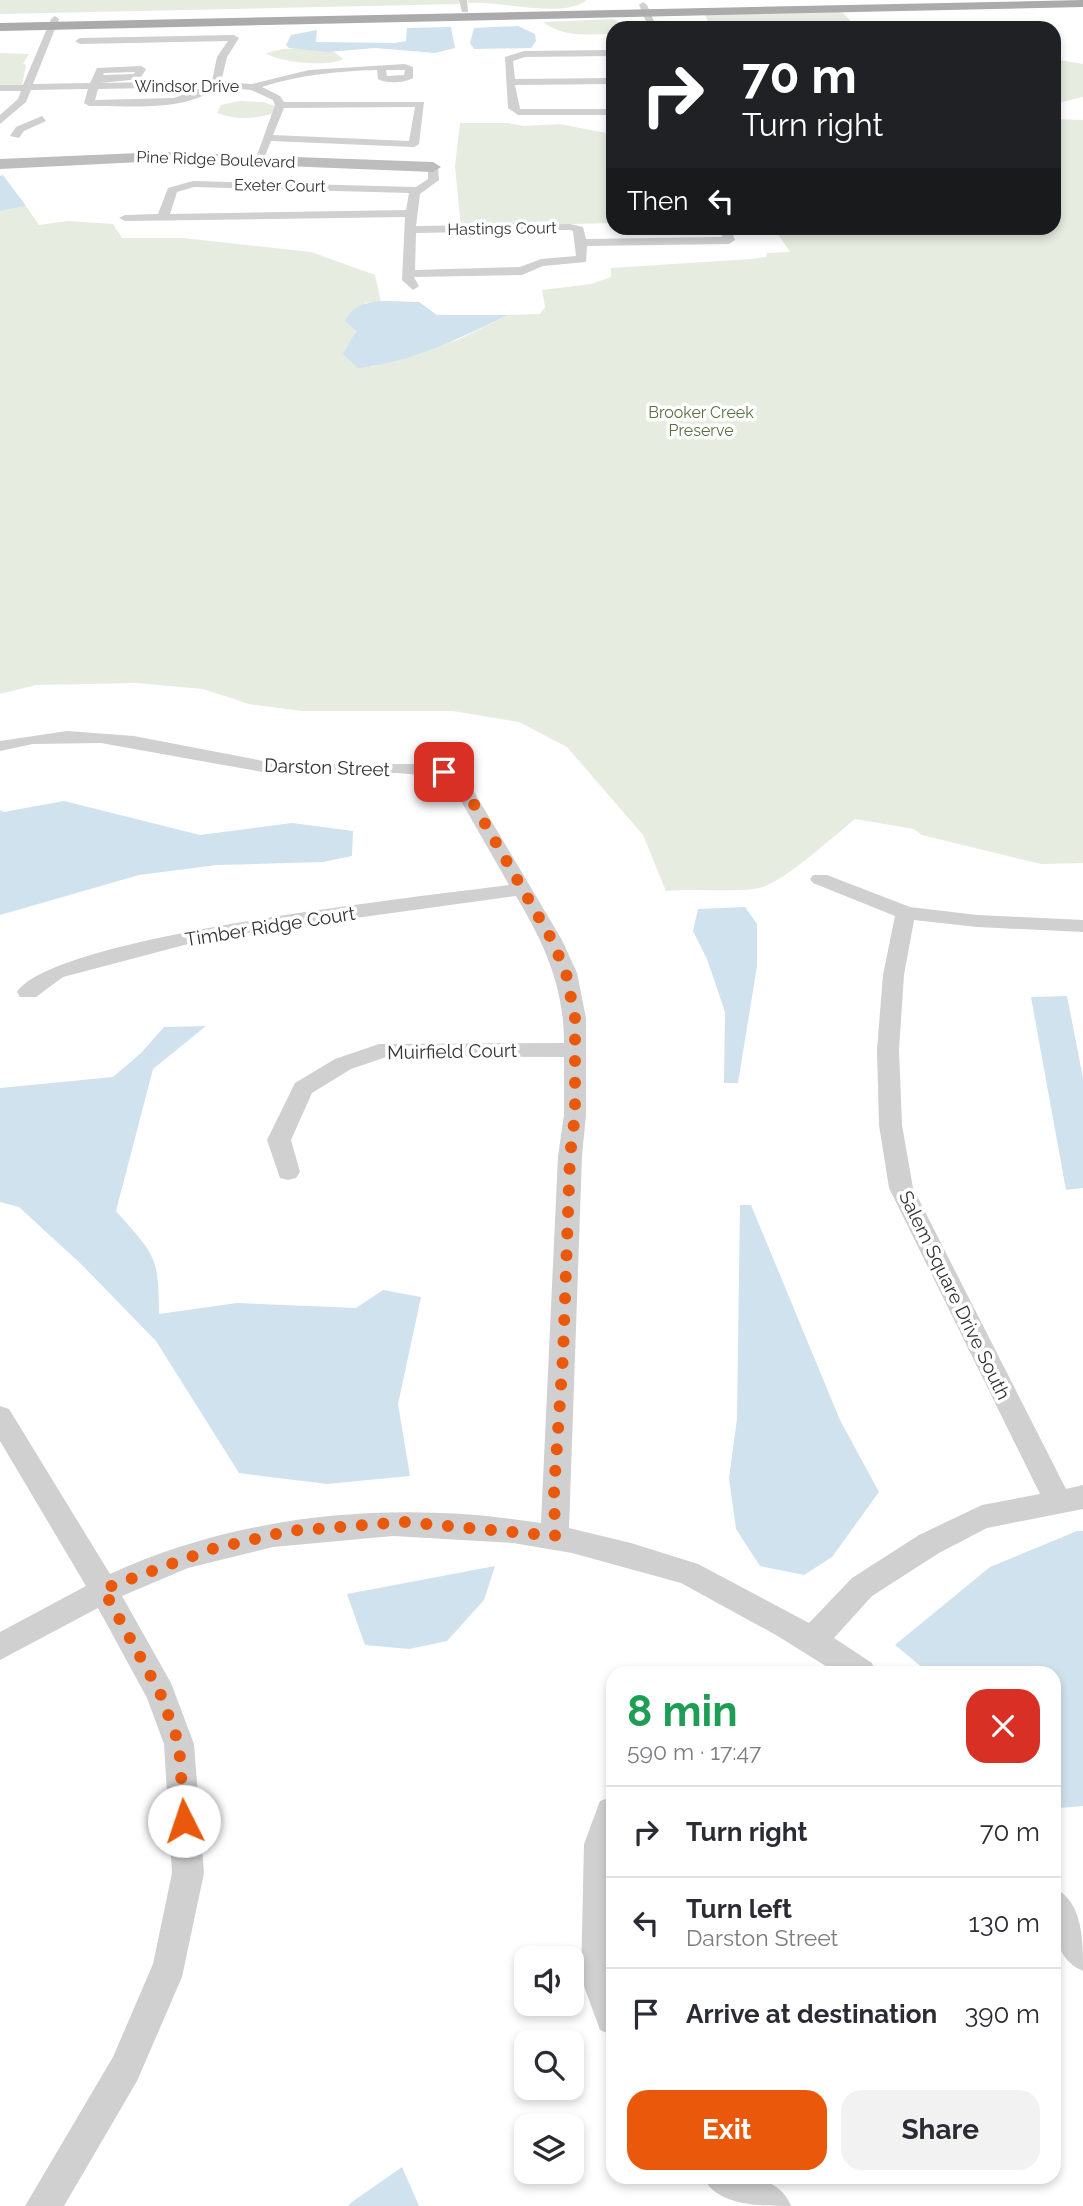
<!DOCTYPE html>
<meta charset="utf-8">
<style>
body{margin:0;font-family:Raleway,sans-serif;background:#f2f2f3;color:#2b2b33;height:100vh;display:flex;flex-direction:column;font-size:26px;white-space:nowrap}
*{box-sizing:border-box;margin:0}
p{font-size:23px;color:#7c7c81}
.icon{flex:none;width:38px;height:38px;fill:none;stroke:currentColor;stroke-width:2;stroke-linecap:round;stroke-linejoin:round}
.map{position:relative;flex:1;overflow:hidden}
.details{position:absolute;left:606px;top:1666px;width:455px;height:518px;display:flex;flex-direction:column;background:#fff;border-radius:21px;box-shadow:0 4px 10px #0003}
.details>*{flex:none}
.hud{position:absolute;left:606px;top:21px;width:455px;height:214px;border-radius:21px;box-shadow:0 4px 10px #0003;background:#202124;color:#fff;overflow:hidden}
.controls{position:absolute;left:514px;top:1946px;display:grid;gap:14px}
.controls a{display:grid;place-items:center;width:70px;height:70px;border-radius:14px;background:#fff;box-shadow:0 4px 10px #0003;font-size:35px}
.pin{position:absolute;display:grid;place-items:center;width:60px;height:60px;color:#fff;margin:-30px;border-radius:14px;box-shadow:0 4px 10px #0006}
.me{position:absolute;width:77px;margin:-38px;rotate:356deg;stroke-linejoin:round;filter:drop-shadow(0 0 5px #0008)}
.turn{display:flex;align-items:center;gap:24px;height:147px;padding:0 21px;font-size:32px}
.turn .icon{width:91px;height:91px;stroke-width:2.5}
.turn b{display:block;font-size:49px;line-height:60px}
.then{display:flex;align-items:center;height:66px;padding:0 21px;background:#0003;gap:14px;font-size:26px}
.round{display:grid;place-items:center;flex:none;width:74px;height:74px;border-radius:21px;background:#f2f2f3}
.overview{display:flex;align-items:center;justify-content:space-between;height:119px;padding:0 21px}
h1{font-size:42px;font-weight:700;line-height:52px;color:#1e9e55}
.cta{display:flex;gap:14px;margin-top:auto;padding:14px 21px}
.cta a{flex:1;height:80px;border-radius:21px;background:#ea580c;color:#fff;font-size:28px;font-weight:700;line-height:80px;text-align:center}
.cta a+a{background:#f2f2f3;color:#2b2b33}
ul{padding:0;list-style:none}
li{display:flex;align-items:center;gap:21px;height:91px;padding:0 21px;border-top:2px solid #e1e1e2}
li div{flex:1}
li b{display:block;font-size:26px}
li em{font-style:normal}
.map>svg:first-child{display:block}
</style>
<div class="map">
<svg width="1083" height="2206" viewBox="0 0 1083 2206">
<rect width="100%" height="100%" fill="#fff"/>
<g fill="#e6ecdf">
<polygon points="0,0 459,0 459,4 0,14"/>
<path d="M468,0H586V1C557,19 501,0 468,3Z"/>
<polygon points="840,10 857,28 730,28 708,22 705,14"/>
<path d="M613,19L623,24L609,28L612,34C587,34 564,38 543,22Z"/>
<path d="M312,48L334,52L343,59C329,67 280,63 266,53L283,49Z"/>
<polygon points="0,53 29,54 23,64 26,65 22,86 0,87"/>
<polygon points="1054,59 1083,64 1083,97 1054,104"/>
<path d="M239,101L263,102L275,106L272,114C252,119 237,120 217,113L221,105Z"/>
<path d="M1054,119L1083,120V863L1041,864L922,835L914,829L855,819C835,835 780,885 759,888C729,893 697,888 666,891L643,835L567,747L519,722L453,711H302L249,704L203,689L137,683L36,685L0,694V211L26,206L39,225L68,221L113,224L122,238H182L311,252L375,275L381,302L365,303L352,340L371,367L460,339L508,315L540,314L545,307L542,290L591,284L611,277V268L751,259L766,257L767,253L790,252L774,228H1054Z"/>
<polygon points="460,123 508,123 524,126 559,124 612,134 612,223 461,227 455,166"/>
</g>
<g fill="#cfe2ee">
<polygon points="518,26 535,34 536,41 531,48 474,49 470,43 474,28"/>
<polygon points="451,27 455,48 435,53 375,48 328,52 289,48 286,45 291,35 317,30 316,42 395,43 406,41 407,28"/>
<polygon points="3,175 26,206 0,211 0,176"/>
<path d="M419,302L437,315H508C460,338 412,362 358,368L343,354L356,331L345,321C357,294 394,302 419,302Z"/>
<polygon points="64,801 200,835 292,823 353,831 352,856 323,862 217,865 139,875 0,915 0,810 4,812"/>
<polygon points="745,907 757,924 757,966 738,1083 724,1083 725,1012 707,959 693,931 698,909"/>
<polygon points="1067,996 1083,1078 1083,1188 1066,1190 1031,997"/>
<path d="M206,1026L153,1069L116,1211C154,1255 159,1254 159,1314L237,1303L356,1308L383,1290L421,1297L398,1404L410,1476L327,1484L239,1473L156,1341L81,1264L19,1207L0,1202V1088L113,1077L141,1053L164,1027Z"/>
<polygon points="740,1205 751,1205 840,1420 879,1492 832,1557 804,1575 760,1566 736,1529 729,1478 737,1419"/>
<polygon points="1077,1531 1083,1531 1083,1806 1059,1808 1054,1801 1054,1673 929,1673 895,1645 990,1567"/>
<polygon points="495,1566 484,1600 447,1641 409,1649 365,1645 347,1594"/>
<polygon points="402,2167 419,2206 348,2206 352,2202"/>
</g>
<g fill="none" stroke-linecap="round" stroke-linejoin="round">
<g fill="#d0d0d0" fill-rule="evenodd">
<polygon points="459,0 467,0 468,12 462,12"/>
<polygon points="643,2 647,5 657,28 649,28 639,5"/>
<path d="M55,16L59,19L33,84L90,83L97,68L141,66L146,69L140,79L100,83L212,81L217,57L228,41L80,44L75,41L80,38L234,35L239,38L227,57L221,82L252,84L309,70L405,64L413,67V78C405,83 386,84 378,79L377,70C337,71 299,75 262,87L280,96L284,102H424L419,144L414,147L271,141L263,161H255L275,105L273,100L251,90L218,87C183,113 130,105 89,106L84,103L88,89L31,90L26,102L0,124V115L18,99L21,91H0V85H23L51,19ZM386,70H405L404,75L387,76ZM135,72L134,74L103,75L104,73ZM205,87L174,98L95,100L98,89ZM415,107L409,141L273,135L284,108Z"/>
<polygon points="612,50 612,56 525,57 513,61 515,79 612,78 612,84 515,85 520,109 612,109 612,115 518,115 508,108 505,57 524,51"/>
<polygon points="42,116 46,121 24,131 19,138 10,136 16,127"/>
<path d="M433,164L438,167L439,180L420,194L416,226L570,224L583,227L586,239L722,237L720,228H730L735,240L729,244L587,246L586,262L543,266L522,275L414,277L419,286L413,290L402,280L405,217L125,221L119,218L125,215L158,214L168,188L193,181L416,187L428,179V167ZM194,187L409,193L406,210L170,214L177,192ZM570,230L573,231L576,256L541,259L520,267L415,270L416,233Z"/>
<path d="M67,731L134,736L279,764H426L445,768L467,780L562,940L577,973L586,1018V1115L582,1156L569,1528L631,1543L698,1564L809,1623L852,1578L919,1535L982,1505L1040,1494L889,1188L879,1125L877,1050L883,975L895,916L813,883L810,879L813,875H827L910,907L977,915L1083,920V932L977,927L914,920L904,975L899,1050L902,1125L913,1188L1066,1489L1083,1485V1509L987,1528L939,1553L872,1596L834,1638L872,1663L876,1673H837L776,1635L681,1583L572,1553L513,1543L393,1536L273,1547L188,1568L122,1596L171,1683L194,1744L204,1873L182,1977L137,2081L64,2206H25L113,2057L153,1964L172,1873L164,1744L147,1698L98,1608L0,1660V1632L86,1586L0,1441V1406L9,1409L110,1574C243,1513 397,1500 541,1523L558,1156L564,1115V1057L389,1056L351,1069L312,1093L291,1140L300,1172L296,1178L288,1180L280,1178L267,1140L295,1083L335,1059L379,1044L564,1043C564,986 544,943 516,896L211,938L63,977L36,997H20L17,992C54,935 429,896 509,885L453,787L433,776L397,773L279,775L101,743L33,744L0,751V741Z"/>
<polygon points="611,1797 612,1797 612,2035 600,2030 581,1978 584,1844 600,1801"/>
<path d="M1054,1888C1083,1901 1083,1941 1083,1971C1051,1958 1051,1917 1054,1888Z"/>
<path d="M703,2177C735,2177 777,2171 791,2206C759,2206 717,2206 703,2177Z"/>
</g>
<polygon fill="#bdbdbd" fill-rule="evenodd" points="162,152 433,162 441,167 433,172 162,161 0,169 0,159"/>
<polygon fill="#ababab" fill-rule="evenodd" points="1083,0 1083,7 0,31 0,23"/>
</g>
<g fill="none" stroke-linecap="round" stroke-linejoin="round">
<polyline stroke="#ea580c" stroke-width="12" stroke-dasharray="0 21.6" points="184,1821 179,1744 160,1693 103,1589 212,1549 289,1531 404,1522 555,1536 554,1490 563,1356 570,1156 575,1115 575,1018 566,973 552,940 472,801 460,784 444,772"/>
</g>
<g text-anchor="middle" stroke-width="7" stroke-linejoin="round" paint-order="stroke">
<g font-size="16" fill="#333" stroke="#fff">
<text x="187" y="92">Windsor Drive</text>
<text transform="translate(216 159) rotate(2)" y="6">Pine Ridge Boulevard</text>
<text transform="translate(280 185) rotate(1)" y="6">Exeter Court</text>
<text transform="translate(502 228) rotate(-1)" y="6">Hastings Court</text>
</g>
<g font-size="16" fill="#56703f" stroke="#fff">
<text x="701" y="418">Brooker Creek<tspan x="701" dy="18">Preserve</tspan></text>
</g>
<g font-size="19" fill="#333" stroke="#fff">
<text transform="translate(327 767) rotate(2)" y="7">Darston Street</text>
<text transform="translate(270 926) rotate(-9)" y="7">Timber Ridge Court</text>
<text transform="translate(452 1051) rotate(-1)" y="7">Muirfield Court</text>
<text transform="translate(955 1295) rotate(64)" y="7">Salem Square Drive South</text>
</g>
</g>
</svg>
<div class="controls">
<a><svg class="icon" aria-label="sound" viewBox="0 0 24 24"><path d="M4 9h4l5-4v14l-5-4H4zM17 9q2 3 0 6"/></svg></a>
<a><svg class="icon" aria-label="search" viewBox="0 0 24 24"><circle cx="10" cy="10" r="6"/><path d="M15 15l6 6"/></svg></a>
<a><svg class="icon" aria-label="layers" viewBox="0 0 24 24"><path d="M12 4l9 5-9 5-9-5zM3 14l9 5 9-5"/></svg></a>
</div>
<div class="pin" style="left:444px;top:772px;background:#d93025"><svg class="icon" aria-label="arrive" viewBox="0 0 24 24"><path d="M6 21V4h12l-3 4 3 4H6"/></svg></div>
<svg class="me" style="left:184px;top:1821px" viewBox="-20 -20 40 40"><circle r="19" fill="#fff"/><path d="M0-13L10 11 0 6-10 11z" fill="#ea580c"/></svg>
<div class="hud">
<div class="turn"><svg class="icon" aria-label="right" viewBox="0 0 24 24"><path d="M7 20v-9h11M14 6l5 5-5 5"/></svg><div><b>70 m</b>Turn right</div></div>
<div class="then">Then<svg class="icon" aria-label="left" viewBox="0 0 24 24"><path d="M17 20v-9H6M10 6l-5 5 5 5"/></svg></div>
</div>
<section class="details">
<div class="overview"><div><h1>8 min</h1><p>590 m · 17:47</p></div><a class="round" style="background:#d93025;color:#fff"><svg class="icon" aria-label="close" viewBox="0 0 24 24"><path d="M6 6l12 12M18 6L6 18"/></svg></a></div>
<ul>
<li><svg class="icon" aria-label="right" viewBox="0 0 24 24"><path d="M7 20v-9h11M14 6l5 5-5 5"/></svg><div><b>Turn right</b></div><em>70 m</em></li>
<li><svg class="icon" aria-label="left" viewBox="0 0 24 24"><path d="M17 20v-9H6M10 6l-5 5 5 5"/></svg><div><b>Turn left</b><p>Darston Street</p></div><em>130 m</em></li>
<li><svg class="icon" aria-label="arrive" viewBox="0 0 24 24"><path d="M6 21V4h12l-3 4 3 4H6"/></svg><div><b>Arrive at destination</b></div><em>390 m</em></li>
</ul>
<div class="cta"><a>Exit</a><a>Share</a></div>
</section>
</div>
